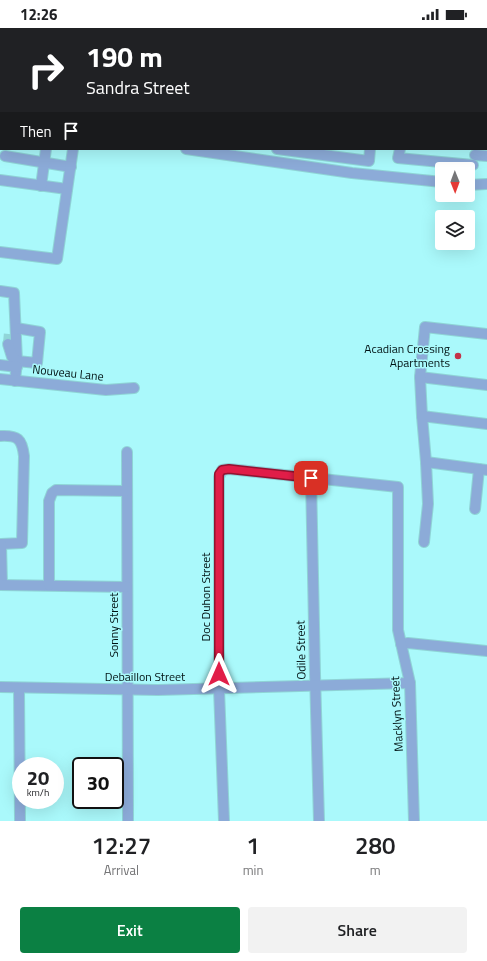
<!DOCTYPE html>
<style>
body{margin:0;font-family:"Titillium Web",sans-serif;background:#f2f2f2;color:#202124;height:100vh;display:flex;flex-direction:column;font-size:15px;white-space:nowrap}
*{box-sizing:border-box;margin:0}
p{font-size:13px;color:#757577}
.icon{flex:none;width:22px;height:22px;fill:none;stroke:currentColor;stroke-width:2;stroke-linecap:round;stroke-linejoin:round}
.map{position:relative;height:793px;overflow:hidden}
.panel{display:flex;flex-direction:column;background:#fff;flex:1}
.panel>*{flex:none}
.hud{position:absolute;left:0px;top:0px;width:487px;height:122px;box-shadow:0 4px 16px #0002;background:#202124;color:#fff;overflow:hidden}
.needle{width:26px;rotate:179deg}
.controls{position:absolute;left:435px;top:134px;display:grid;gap:8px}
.controls a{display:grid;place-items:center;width:40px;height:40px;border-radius:4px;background:#fff;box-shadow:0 4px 16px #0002;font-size:20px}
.speed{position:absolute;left:12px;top:729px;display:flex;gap:8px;font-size:20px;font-weight:700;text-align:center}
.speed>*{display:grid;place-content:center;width:52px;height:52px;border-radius:50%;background:#fff;box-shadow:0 4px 16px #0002;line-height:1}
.speed small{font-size:10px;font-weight:400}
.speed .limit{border:2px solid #111;border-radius:6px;background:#fff;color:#111}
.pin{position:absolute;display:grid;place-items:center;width:34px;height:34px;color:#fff;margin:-17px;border-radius:8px;box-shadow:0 2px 6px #0006}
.me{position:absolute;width:44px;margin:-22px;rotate:0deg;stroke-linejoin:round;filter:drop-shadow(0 0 3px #0008)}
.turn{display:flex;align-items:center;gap:14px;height:84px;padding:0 20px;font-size:18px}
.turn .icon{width:52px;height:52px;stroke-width:2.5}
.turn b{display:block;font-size:28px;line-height:34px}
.then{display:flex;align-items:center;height:38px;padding:0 20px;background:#0003;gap:8px;font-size:15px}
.eta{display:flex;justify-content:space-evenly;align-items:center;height:68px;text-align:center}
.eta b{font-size:24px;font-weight:600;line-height:28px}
.action{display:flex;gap:8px;margin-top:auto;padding:8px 20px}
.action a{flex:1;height:46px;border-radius:4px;background:#0b8043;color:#fff;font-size:16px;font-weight:600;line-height:46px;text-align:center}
.action a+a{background:#f2f2f2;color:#202124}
.status{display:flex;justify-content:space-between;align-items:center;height:28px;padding:0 20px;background:#fff;direction:ltr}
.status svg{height:11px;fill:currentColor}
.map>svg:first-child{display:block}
</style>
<div class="status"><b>12:26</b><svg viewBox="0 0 49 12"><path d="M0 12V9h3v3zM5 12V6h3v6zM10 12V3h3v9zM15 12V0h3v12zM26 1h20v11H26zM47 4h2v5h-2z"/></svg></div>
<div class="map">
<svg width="487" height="793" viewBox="0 0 487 793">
<rect width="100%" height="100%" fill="#aaf9fb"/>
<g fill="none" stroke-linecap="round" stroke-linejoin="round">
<polyline stroke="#90d6d8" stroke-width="10" stroke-dasharray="10 5" stroke-linecap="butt" points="8,316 9,304"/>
<g stroke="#8fd4d6" stroke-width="12">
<g id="minor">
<polyline points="78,1 78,0"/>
<polyline points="0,15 0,23"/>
<polyline points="0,81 1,81"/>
<polyline points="486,90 487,90"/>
<polyline points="0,95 1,96"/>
<polyline points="186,121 352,145 442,154"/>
<polyline points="277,121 369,133 370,121"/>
<polyline points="400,121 398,130 473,137"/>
<polyline points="475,127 487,128"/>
<polyline points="5,128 71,139"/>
<polyline points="0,152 67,161"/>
<polyline points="468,157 487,156"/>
<polyline points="41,158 46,121"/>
<polyline points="0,224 57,231 73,121"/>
<polyline points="0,263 14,265 17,333 15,353"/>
<polyline points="487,306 425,299 420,349 487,357"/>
<polyline points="8,316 12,329 17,333 37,335 40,304 16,300"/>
<polyline points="0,337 17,339"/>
<polyline points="420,349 422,388"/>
<polyline points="0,351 106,362 134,360"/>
<path d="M0,408C18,407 22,411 24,428L22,515L1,516"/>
<polyline points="127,424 128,793"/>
<polyline points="426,434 487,442"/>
<polyline points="311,450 315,646 319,793"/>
<polyline points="475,481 479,441"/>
<polyline points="424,514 428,476 426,434 422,388 487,396"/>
<polyline points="0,516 1,516 2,557"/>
<polyline points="0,557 127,559"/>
<polyline points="49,557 49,473 52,465 56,462 127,463"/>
<polyline points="401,616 408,615 487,623"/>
<polyline points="0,659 158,662 410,655"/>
<polyline points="19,660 20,793"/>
<polyline points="224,793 219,661 219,449 222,442 229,441 398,459 398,602 410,655 414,793"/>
</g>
</g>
<use href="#minor" stroke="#8cabd8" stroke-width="10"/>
</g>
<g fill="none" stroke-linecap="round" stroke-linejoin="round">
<g stroke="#92132f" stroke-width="10">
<polyline id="route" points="219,646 219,446 222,442 229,441 311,450"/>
</g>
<use href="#route" stroke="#e11d48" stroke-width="7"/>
</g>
<circle fill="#c33248" stroke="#aaf9fb" stroke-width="1.5" cx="458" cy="328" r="4"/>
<g text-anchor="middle" stroke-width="3" stroke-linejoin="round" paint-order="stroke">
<g font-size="12" fill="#001213" stroke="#aaf9fb" text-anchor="end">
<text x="450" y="325">Acadian Crossing<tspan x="450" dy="14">Apartments</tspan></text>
</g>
<g font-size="12" fill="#001213" stroke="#aaf9fb">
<text transform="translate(68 345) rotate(6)" y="4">Nouveau Lane</text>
<text transform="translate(206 569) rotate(-90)" y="4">Doc Duhon Street</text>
<text transform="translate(114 597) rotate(-90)" y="4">Sonny Street</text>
<text transform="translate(301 622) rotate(-91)" y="4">Odile Street</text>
<text x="145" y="653">Debaillon Street</text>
<text transform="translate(397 686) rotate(-93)" y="4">Macklyn Street</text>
</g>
</g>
</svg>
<div class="controls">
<a><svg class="needle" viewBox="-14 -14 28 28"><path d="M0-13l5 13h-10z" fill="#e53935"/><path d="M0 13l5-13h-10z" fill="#757577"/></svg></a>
<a><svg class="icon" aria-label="layers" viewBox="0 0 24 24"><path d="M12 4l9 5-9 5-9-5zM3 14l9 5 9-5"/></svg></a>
</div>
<div class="speed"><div>20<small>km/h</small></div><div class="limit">30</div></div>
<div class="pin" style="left:311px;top:450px;background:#d93025"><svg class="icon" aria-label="arrive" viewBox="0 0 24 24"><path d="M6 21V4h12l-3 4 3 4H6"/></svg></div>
<svg class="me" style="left:219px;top:646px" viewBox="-20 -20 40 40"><path d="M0-17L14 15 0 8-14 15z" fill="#e11d48" stroke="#fff" stroke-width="4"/></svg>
<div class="hud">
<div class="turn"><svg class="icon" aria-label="right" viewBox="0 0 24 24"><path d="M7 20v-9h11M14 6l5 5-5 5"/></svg><div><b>190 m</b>Sandra Street</div></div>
<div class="then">Then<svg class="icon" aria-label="arrive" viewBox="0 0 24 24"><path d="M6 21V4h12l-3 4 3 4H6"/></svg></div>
</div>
</div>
<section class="panel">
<div class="eta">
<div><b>12:27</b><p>Arrival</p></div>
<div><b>1</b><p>min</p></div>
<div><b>280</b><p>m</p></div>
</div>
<div class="action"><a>Exit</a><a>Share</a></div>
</section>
